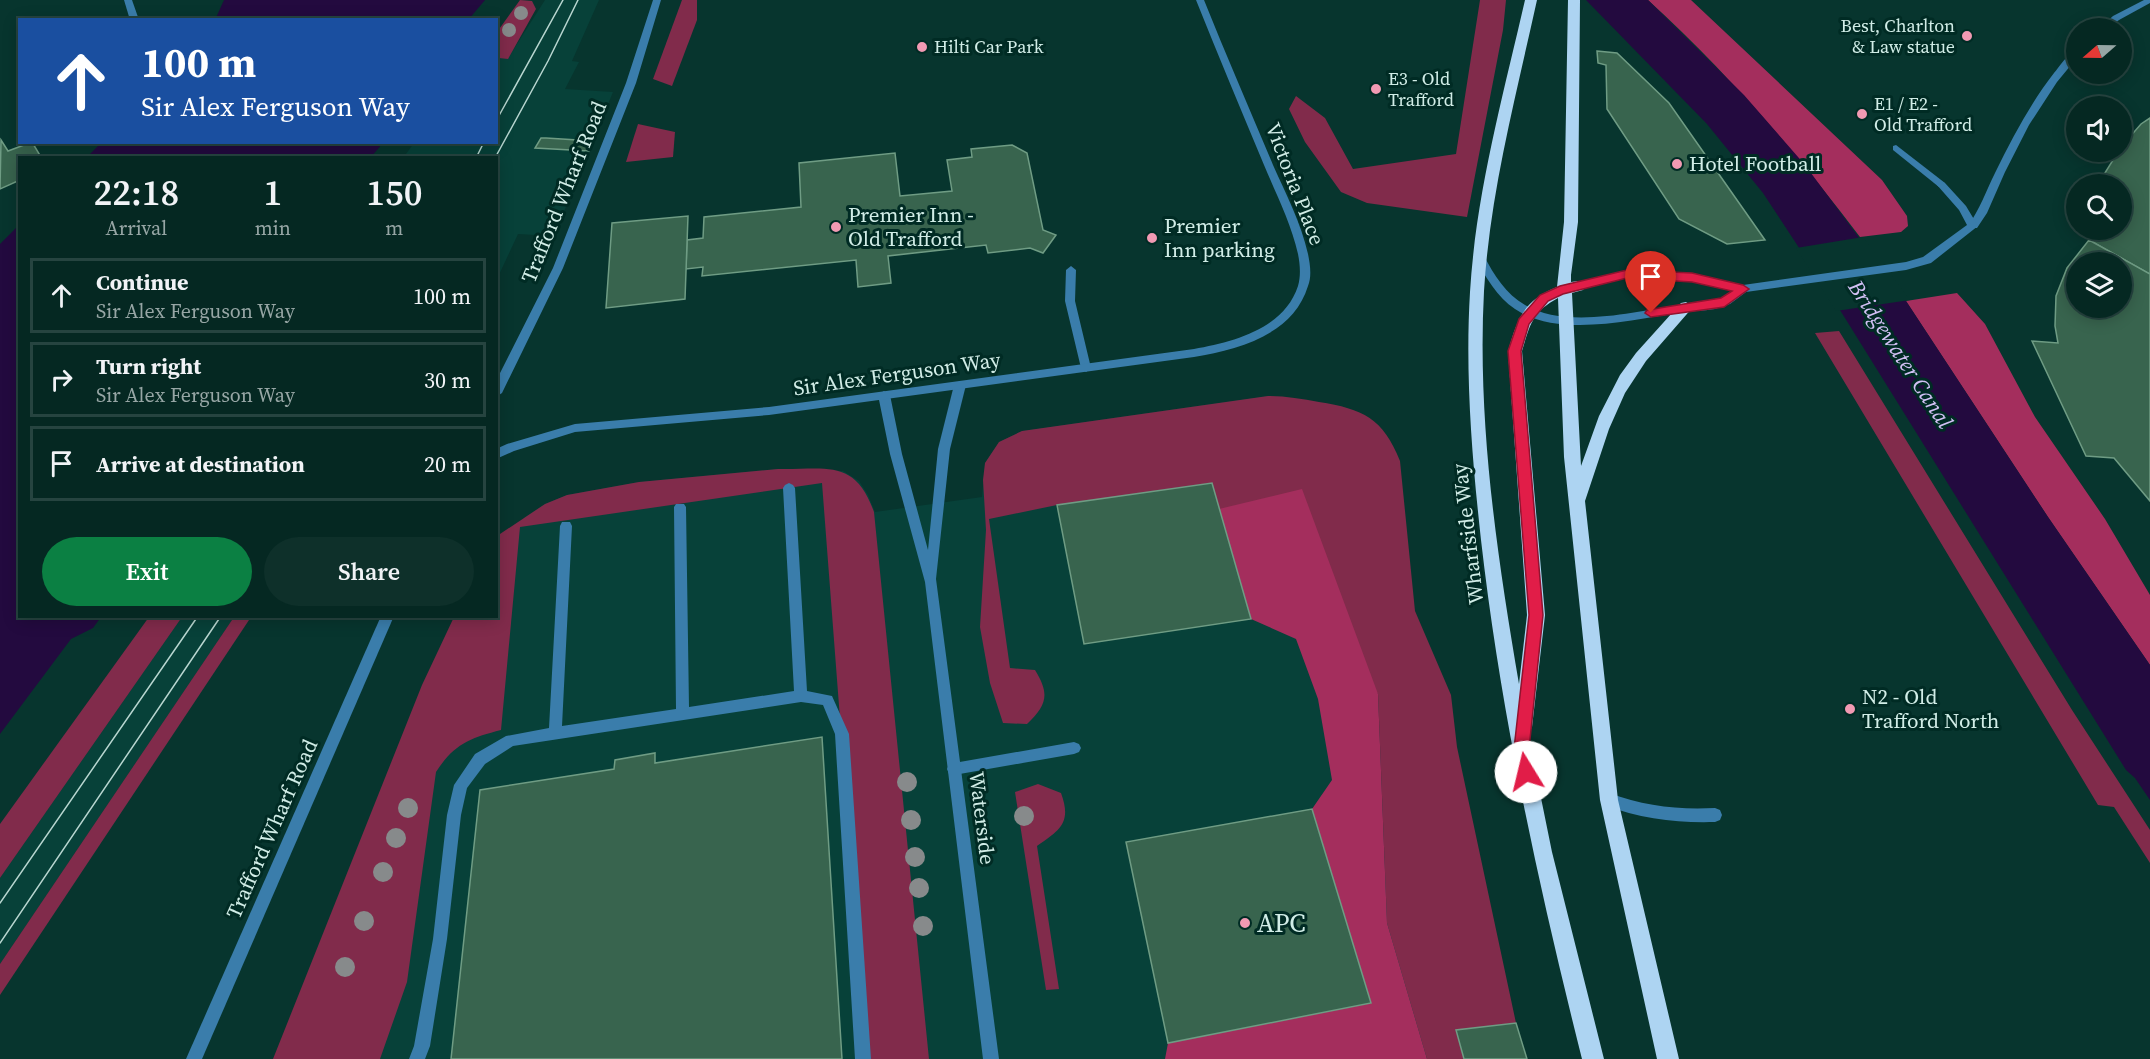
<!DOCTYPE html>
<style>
body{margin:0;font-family:"Source Serif 4",serif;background:#0e302a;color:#f1f3f6;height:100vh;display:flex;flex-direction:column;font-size:22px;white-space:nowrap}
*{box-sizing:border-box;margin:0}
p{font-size:20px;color:#97a6a5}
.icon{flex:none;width:33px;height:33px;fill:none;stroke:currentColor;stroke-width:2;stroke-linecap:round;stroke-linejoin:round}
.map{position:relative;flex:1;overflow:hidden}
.sheet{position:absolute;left:18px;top:156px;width:480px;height:462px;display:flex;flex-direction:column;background:#052822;border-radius:0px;box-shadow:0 3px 15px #0003,0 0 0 2px #264440}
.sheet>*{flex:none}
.guide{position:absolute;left:18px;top:18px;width:480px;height:126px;border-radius:0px;box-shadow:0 3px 15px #0003,0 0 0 2px #264440;background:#1a4fa0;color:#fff;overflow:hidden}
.needle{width:39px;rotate:250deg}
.buttons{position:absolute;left:2066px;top:18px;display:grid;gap:12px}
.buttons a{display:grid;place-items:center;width:66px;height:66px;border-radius:50%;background:#052822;box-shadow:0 3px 15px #0003,0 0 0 2px #264440;font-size:30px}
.pin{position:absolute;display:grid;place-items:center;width:51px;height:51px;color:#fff;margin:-62px -26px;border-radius:50% 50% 50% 0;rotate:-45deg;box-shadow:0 0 6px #0007}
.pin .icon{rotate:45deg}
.me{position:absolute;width:66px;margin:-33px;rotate:351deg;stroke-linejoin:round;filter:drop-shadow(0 0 4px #0008)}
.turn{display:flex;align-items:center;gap:21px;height:126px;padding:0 24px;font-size:27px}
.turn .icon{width:78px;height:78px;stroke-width:2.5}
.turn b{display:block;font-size:42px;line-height:51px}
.eta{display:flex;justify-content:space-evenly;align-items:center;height:102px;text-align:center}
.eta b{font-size:36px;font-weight:600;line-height:42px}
.button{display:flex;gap:12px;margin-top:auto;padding:12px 24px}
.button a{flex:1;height:69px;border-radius:36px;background:#0b8043;color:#fff;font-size:24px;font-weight:600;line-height:69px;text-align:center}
.button a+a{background:#0e302a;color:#f1f3f6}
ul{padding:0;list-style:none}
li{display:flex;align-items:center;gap:18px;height:75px;margin:0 12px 9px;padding:0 12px;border:3px solid #264440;border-radius:0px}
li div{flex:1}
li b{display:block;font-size:22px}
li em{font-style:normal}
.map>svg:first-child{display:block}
</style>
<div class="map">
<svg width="2150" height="1059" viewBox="0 0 2150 1059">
<rect width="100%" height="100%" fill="#07352e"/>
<g fill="#074139">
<polygon points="545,0 599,0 572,61 579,62 565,89 613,92 554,236 518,234 497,279 496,158 403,158 414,143 496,142 496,62 499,58 508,58"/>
<polygon points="1268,396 1302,489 1427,1059 295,1059 496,616 497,554 525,517 545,504 567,495 639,482 778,469 843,471 859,481 868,495 875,512 982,497 985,463 999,442 1022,431"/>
<polygon points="182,617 234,617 0,964 0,878"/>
</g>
<g fill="#812b4b">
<polygon points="520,0 532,1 536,9 508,59 499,58 497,62 497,32"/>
<polygon points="682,0 697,0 697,20 672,86 653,79"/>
<polygon points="1480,0 1506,0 1503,30 1467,217 1367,203 1341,192 1305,142 1289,109 1296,96 1325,118 1353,169 1456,154"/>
<polygon points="638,124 675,132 673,157 626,162"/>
<polygon points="1839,331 2072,710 2150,830 2150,863 2114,807 2098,805 1815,333"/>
<path d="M1268,396C1285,396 1302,399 1319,402C1363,409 1383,418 1400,461L1415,611L1451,695L1457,747L1516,1023L1456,1030L1464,1059H1427L1387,923L1378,694L1219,509L1212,483L1057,505L989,519L1010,668L1035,670C1050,694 1047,705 1027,724L1003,723L990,683L980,627L986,530L983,480L985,463L999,442L1022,431Z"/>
<path d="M778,469C826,470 855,458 874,512L929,1059H866L822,483L520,527L501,730C470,738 454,744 436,772L407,982L380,1059H273L422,685L454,617L496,616L497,536L545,504L567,495L639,482Z"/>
<polygon points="149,617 182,617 0,878 0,824"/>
<polygon points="234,617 251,617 0,995 0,964"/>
<path d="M1038,784L1061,793C1072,823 1060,830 1037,846L1059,989L1046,990L1015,792Z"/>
</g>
<g fill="#a42e5d">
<path d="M1648,0H1691L1882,180L1907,216L1908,226L1901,232L1860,237C1796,152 1727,72 1648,0Z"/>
<polygon points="1957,293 1985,324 2035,417 2105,519 2150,595 2150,665 2048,517 1906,301"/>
<polygon points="1302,489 1378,694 1387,923 1427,1059 1165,1059 1168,1043 1371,1003 1312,809 1332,780 1318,699 1296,639 1251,619 1219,509"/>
</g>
<g fill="#230a3f">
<polygon points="224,0 485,0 469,19 215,20"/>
<polygon points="1586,0 1648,0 1744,95 1805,165 1906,301 2048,517 2150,665 2150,800 2135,778 2126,770 1840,310 1763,193 1707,124"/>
<polygon points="102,142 383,142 383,143 371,157 87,157"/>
<polygon points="19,225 20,616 101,617 93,628 71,639 0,734 0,244"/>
</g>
<polygon fill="#07352e" points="1863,237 1910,300 1836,311 1796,248"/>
<g fill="#38644e" stroke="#6f9c84" stroke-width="1.5" fill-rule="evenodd">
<polygon points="1597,51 1617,53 1669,103 1765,240 1727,244 1679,219 1607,109 1606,65 1598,63"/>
<polygon points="2150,118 2150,274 2089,240 2100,230 2121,230 2121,184 2098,184 2118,152 2121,152 2121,147 2141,124"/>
<polygon points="541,138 546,138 593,141 589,151 535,148"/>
<polygon points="1,140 8,151 32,142 41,157 20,158 20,180 0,189"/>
<polygon points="1012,145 1027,153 1043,230 1056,235 1043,253 1030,248 988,253 986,245 888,256 891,283 858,287 856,260 702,276 703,267 686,269 687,240 703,238 704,217 801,207 799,163 895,153 900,196 952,191 947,160 972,157 971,149"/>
<polygon points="688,216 685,299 606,308 612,223"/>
<path d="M2089,240L2150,274V501L2114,458L2086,456L2032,341L2058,343L2055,326L2056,296L2067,268ZM2076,262H2121V308H2076Z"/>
<polygon points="1212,483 1251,619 1084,644 1057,505"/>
<polygon points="822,737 842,1059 451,1059 480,790 614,769 615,760 655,753 655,763"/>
<polygon points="1312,809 1371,1003 1168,1043 1126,842"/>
<polygon points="1516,1023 1527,1059 1464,1059 1456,1030"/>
</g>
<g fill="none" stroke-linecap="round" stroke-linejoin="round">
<g fill="#3a7dab" fill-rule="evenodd">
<polygon points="1896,145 1945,183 1945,187 1939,187 1893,150 1893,146"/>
<polygon points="1071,266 1076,270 1075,301 1091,368 1086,372 1081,368 1065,301 1066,270"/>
<polygon points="789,483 793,485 795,488 807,691 832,696 849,734 871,1059 855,1059 835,734 823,705 801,702 513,746 485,764 467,788 461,815 447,939 430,1046 425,1059 409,1059 414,1046 433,939 447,815 454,785 475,754 506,736 549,728 560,526 562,522 570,522 572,526 562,726 676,709 674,507 676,504 684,504 686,507 689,707 794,691 783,488 785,485"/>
<polygon points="1074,742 1079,744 1081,748 1079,752 1074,754 954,775 949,774 947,769 949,764 954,763"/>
<path d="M1609,793C1644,806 1678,810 1715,808L1720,810L1722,815L1720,820L1715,822C1676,823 1641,819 1604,805L1602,800L1604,795Z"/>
</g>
<g fill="#3a7dab" fill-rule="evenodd">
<polygon points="653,0 661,0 636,83 563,268 502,393 496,397 496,381 553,268 626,83"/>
<polygon points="2144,0 2150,0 2150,3 2119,20 2109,28 2100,28 2113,16"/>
<path d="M2076,50V59L2057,82L2029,125L2005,172L1987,213L1977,228H1969L1968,226C1980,209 1986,191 1995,173C2012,138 2030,104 2054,73C2060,66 2067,54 2076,50Z"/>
</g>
<g fill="#3a7dab" fill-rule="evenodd">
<polygon points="124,0 132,0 139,20 130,20"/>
<path d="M1942,182L1945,183L1966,206L1978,226L1931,263L1906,270L1746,292L1730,304L1715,309C1703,311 1690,311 1678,313C1631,320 1558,338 1515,309C1497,297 1486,277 1475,259L1476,256H1484C1494,275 1506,294 1525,305C1565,329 1635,312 1678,305C1690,303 1703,303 1715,301L1725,297L1734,291L1692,281L1627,278L1578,290L1573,286L1578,282L1627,270L1692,273L1743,285L1906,262L1923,257L1967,225L1959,210L1937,185Z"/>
<polygon points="960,381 966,385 950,449 936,579 999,1059 983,1059 925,582 890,454 878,395 884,391 890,395 902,454 928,550 938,449 954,385"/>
</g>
<g fill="#3a7dab" fill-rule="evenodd">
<path d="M1196,0H1204C1226,55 1250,110 1273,165C1286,194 1301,223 1308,254C1310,264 1312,276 1308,286C1293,335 1239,349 1194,357L769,415L575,432L514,451L496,459V449L507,444L575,424L769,407L1194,349C1233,342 1284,329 1298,286C1301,276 1300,264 1298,254C1291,223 1276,194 1264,165C1241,110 1218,55 1196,0Z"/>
<polygon points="381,616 394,616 202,1059 186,1059"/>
</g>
<path fill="#add4f2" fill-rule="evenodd" d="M1525,0H1537C1516,96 1490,192 1484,291C1477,421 1497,555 1519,684L1527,615L1508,351C1518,318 1523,301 1557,287L1564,222L1568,0H1580L1578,222L1571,275V282L1578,281L1585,286L1583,290L1572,293L1581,466L1599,416L1620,375L1636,353L1681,303L1686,302L1693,307L1646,361L1625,393L1609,429L1585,501L1618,800L1679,1059H1657L1600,800L1564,457L1558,298C1532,312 1530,325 1522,351L1545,615L1532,727L1528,734L1552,852L1604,1059H1582C1539,888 1501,715 1481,540C1472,458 1465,374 1470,292C1476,193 1503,96 1525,0Z"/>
<g stroke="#b8d6d0" stroke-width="1.5">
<polyline points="496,121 563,0"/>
<polyline points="476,158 484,142"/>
<polyline points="495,158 548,61 578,0"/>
<polyline points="0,903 198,616"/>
<polyline points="0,943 221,616"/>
</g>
</g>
<g fill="#878a8b">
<circle cx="521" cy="13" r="7"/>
<circle cx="509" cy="30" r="7"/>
<circle cx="907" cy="782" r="10"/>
<circle cx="408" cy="808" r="10"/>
<circle cx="1024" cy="816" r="10"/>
<circle cx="911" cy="820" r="10"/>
<circle cx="396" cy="838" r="10"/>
<circle cx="915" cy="857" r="10"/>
<circle cx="383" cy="872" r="10"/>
<circle cx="919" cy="888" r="10"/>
<circle cx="364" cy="921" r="10"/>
<circle cx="923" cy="926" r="10"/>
<circle cx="345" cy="967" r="10"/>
</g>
<polygon fill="#e11d48" stroke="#92132f" stroke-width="1.5" points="1627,270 1692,273 1743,285 1749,289 1724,307 1651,317 1645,313 1647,310 1721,298 1732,291 1692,282 1627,278 1563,294 1548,301 1529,324 1521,351 1543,615 1529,749 1534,772 1532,777 1526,780 1521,777 1514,749 1529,615 1508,351 1519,319 1540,295 1560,286"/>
<g fill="#f19ab3" stroke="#002b24" stroke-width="2">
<circle cx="1967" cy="36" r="6"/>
<circle cx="922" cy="47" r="6"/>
<circle cx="1376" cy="89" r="6"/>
<circle cx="1862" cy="114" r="6"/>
<circle cx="1677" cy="164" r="6"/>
<circle cx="836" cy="227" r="6"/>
<circle cx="1152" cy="238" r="6"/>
<circle cx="1850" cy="709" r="6"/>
<circle cx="1245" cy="923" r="6"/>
</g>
<g text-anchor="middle" stroke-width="6" stroke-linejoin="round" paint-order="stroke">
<g font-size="18" fill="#d1ede7" stroke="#002b24" text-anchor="start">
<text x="1955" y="32" text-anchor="end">Best, Charlton<tspan x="1955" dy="21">&amp; Law statue</tspan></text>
<text x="934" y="53">Hilti Car Park</text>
<text x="1388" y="85">E3 - Old<tspan x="1388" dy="21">Trafford</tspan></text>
<text x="1874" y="110">E1 / E2 -<tspan x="1874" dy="21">Old Trafford</tspan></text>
</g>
<g font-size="21" fill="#d1ede7" stroke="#002b24" text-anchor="start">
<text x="1689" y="171">Hotel Football</text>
<text x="848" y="222">Premier Inn -<tspan x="848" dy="24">Old Trafford</tspan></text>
<text x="1164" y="233">Premier<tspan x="1164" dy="24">Inn parking</tspan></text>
<text x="1862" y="704">N2 - Old<tspan x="1862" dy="24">Trafford North</tspan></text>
</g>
<g font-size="21" fill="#d1ede7" stroke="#002b24">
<text transform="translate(1295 184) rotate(69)" y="7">Victoria Place</text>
<text transform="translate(564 192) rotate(-68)" y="7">Trafford Wharf Road</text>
<text transform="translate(897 374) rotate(-8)" y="7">Sir Alex Ferguson Way</text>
<text transform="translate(1468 534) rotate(-97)" y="7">Wharfside Way</text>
<text transform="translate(982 818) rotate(83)" y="7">Waterside</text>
<text transform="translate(272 829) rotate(-66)" y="7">Trafford Wharf Road</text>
</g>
<g font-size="22" font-style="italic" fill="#d2c0f5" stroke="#002b24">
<text transform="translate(1901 354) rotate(57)" y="8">Bridgewater Canal</text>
</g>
<g font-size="26" fill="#d1ede7" stroke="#002b24" text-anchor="start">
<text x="1257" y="932">APC</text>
</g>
</g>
</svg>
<div class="buttons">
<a><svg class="needle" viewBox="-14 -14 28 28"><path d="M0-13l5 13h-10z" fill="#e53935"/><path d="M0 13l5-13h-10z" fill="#97a6a5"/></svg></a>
<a><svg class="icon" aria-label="sound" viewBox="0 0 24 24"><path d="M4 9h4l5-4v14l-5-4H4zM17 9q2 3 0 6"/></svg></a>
<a><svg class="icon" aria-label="search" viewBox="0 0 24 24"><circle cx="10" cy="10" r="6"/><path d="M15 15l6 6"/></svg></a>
<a><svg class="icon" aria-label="layers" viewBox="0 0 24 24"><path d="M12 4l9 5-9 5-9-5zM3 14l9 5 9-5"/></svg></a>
</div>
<div class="pin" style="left:1651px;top:313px;background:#d93025"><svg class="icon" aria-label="arrive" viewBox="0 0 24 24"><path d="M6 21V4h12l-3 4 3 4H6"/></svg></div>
<svg class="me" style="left:1526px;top:772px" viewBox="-20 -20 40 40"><circle r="19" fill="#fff"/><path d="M0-13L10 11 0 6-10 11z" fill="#e11d48"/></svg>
<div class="guide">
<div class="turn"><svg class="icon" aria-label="ahead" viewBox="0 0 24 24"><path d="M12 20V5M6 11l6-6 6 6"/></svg><div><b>100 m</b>Sir Alex Ferguson Way</div></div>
</div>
<section class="sheet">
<div class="eta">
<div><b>22:18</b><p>Arrival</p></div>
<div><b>1</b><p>min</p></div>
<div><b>150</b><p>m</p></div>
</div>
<ul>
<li><svg class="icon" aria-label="ahead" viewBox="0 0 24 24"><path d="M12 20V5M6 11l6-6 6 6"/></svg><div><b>Continue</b><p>Sir Alex Ferguson Way</p></div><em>100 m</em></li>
<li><svg class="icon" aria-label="right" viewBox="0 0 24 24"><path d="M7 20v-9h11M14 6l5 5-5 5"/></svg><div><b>Turn right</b><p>Sir Alex Ferguson Way</p></div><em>30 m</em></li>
<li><svg class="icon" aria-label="arrive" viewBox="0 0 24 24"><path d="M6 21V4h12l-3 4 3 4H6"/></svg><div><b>Arrive at destination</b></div><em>20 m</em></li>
</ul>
<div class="button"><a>Exit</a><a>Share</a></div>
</section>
</div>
